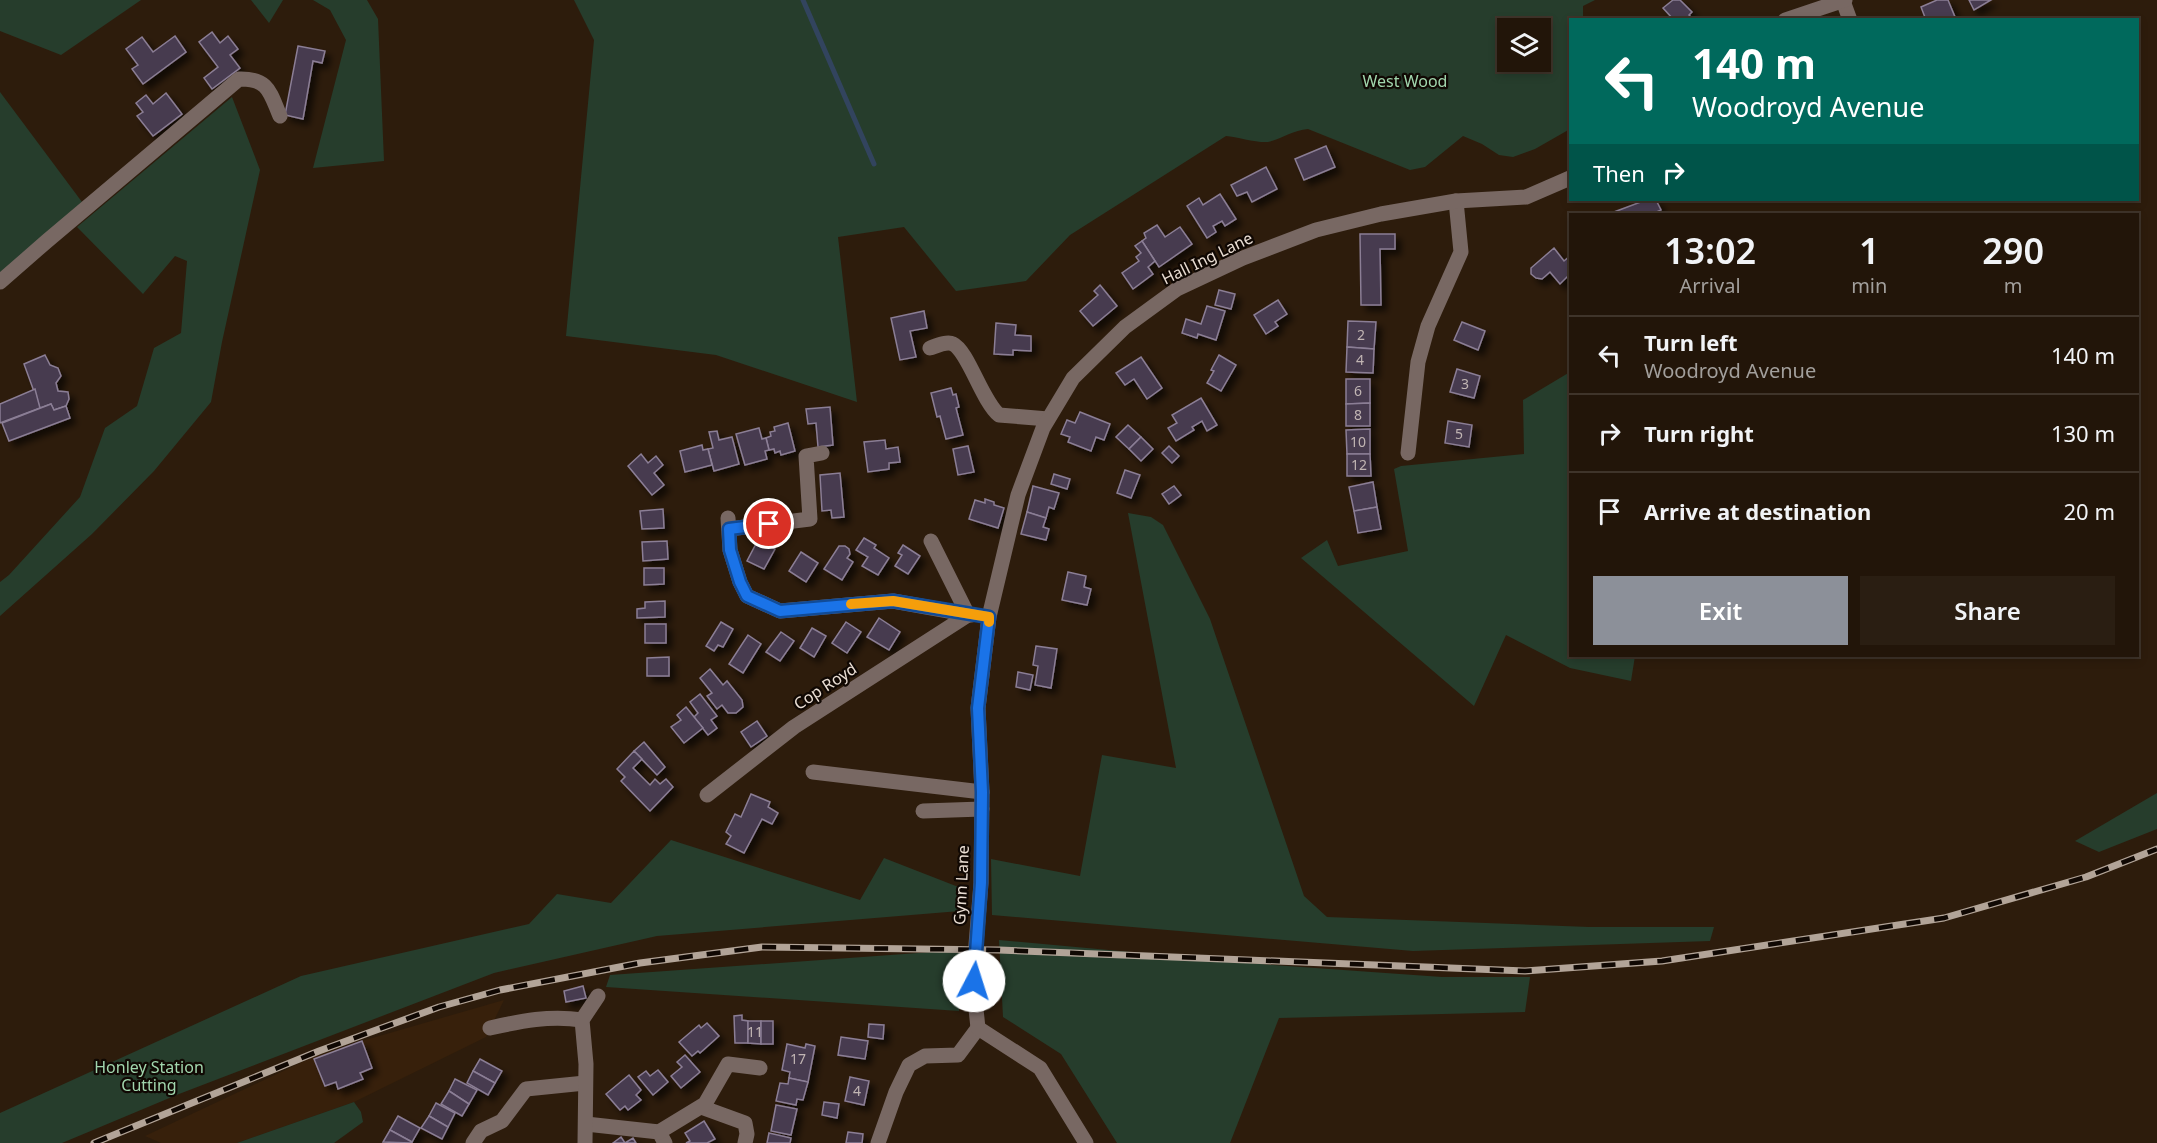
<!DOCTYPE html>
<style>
body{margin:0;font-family:"Noto Sans",sans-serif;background:#2a1e12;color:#f1f3f6;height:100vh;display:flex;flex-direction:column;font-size:22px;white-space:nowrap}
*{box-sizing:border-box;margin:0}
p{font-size:20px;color:#a29f9c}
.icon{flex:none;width:33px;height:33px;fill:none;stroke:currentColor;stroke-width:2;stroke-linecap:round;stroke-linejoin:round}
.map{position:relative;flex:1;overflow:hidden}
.details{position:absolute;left:1569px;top:213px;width:570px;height:444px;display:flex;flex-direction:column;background:#221509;border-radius:0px;box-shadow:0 3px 9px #0003,0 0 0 2px #3f342a}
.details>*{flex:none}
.guide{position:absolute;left:1569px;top:18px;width:570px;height:183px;border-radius:0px;box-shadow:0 3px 9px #0003,0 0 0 2px #3f342a;background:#00695c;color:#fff;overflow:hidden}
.tools{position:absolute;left:1497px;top:18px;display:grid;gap:12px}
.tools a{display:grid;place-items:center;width:54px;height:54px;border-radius:0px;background:#221509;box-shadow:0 3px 9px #0003,0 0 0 2px #3f342a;font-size:30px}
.pin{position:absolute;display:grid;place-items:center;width:51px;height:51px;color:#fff;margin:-26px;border:3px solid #fff;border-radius:50%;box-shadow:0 2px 6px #0007}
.me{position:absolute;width:66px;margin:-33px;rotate:5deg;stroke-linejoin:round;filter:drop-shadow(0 0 4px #0008)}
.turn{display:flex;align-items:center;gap:21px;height:126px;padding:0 24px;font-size:27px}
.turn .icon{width:78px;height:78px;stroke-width:2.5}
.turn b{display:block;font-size:42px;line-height:51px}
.then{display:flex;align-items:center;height:57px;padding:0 24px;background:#0003;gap:12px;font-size:22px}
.eta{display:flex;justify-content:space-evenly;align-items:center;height:102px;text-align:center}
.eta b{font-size:36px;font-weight:600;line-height:42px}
.action{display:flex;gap:12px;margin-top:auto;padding:12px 24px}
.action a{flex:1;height:69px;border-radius:0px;background:#8c9099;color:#fff;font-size:24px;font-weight:600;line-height:69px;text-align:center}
.action a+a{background:#2a1e12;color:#f1f3f6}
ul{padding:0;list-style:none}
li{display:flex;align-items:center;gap:18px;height:78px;padding:0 24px;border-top:2px solid #3f342a}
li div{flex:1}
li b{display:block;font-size:22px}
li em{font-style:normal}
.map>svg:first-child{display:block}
</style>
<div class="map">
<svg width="2157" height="1143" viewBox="0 0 2157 1143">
<defs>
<filter id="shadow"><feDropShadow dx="5.5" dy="5.5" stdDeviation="3" flood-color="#0009"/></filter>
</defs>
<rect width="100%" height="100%" fill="#2d1c0c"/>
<polygon fill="#37200b" points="504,1000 486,1037 354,1102 237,1143 161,1143 145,1136 313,1057 362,1041"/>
<g fill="#263d2c" fill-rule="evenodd">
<polygon points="0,0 141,0 61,55 0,31"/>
<polygon points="251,0 283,0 269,23"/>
<polygon points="313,0 367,0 378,19 384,161 313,168 346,40 330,10"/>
<path d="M574,0H1595L1583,6V19L1570,20V129L1535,149L1513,157L1499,155L1482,144L1463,136L1425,167L1410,170L1308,129C1293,130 1282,139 1268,142C1257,143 1237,137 1226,136L1070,235L1026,281L956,291L904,227L838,237L857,402L716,355L566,336L594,40ZM1508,28H1540V62H1508Z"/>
<polygon points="0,92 82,202 0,274"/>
<polygon points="232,97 260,170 222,342 211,402 154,471 92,534 0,616 0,582 9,575 80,497 105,428 137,406 154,348 181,333 187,261 175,256 143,294 77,227"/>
<polygon points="1570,372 1570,656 1635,656 1631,681 1570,668 1506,635 1474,706 1301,558 1327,540 1338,566 1408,551 1394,469 1401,466 1524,454 1523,400"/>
<polygon points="1128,513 1151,517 1163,525 1210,619 1304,896 1327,917 1589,927 1714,927 1710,941 1413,951 992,915 991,859 1080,876 1102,755 1176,768"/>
<polygon points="2157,793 2157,829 2099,852 2075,841"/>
<polygon points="671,840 860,900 884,858 961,888 960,911 657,936 494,973 179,1094 62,1143 0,1143 0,1113 301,976 529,924 557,894 611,903"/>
<polygon points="999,940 1273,965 1442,977 1530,977 1525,1012 1279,1018 1230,1143 1117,1143 1061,1054 1003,1017"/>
<polygon points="960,950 959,1011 606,987 610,975"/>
<polygon points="354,1102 361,1112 363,1122 334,1143 237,1143"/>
</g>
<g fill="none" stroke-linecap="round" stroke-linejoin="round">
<polyline stroke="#32445e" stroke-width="5" points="803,0 874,164"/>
</g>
<g fill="#463a4f" stroke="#8b7e95" stroke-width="1.5" filter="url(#shadow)">
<polygon points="1673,0 1680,0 1692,12 1689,15 1694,20 1674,20 1663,8"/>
<polygon points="1937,0 1948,0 1955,17 1949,20 1926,20 1921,7"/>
<polygon points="1969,0 1991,0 1974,10"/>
<polygon points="212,32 220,43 228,36 238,49 230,55 240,68 212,89 204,78 218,67 199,42"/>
<polygon points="175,36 186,52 143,84 132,69 138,65 126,49 142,37 153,52"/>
<polygon points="298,46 325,51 322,63 313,61 303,119 285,115"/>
<polygon points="166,93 182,114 153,136 137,116 143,112 136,103 146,95 153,104"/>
<polygon points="1326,146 1335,167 1304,180 1295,159"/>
<polygon points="1266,167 1277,189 1252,202 1247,192 1237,196 1231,185"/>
<polygon points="1220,194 1236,219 1225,226 1222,221 1213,226 1216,232 1207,238 1187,206 1199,198 1203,205"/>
<polygon points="1646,200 1656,200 1661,210 1652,214 1615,214 1614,212"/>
<polygon points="1157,225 1165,237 1180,227 1192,244 1159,267 1142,241 1146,238 1144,233"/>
<polygon points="1360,234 1395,234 1395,249 1380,249 1381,305 1361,305"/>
<polygon points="1142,241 1155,261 1148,267 1153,274 1133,289 1122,273 1139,261 1136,257 1141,253 1135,246"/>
<polygon points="1554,248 1564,261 1570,256 1570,274 1560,284 1550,272 1542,279 1536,278 1531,274 1531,268"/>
<polygon points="1100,285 1117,306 1093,326 1080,311 1098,295 1094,291"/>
<polygon points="1219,290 1235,294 1231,309 1215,305"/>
<polygon points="1278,300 1287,314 1275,322 1278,326 1266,334 1254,315"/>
<polygon points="1207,306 1225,311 1216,340 1198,334 1197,338 1182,333 1186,319 1201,324"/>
<polygon points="924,311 927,328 910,331 916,357 900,360 891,318"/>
<polygon points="1348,321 1376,322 1374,349 1347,347"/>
<polygon points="1462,322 1485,331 1478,350 1454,340"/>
<polygon points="996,323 1016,325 1015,335 1031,336 1031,351 1013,350 1013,355 994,354"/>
<polygon points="1347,347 1374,349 1373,373 1346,372"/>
<polygon points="45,355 50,365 58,368 61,376 56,383 58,391 68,392 69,399 66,406 54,410 51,404 40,408 24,364"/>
<polygon points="1219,355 1236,365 1221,391 1207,383 1214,371 1211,370"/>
<polygon points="1141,357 1162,388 1147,399 1134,379 1125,385 1116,373"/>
<polygon points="1457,369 1480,376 1474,398 1450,392"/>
<polygon points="1346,379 1370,379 1370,403 1346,404"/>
<polygon points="951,388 953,395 956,394 959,407 956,408 963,435 946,439 940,416 937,417 931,393"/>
<polygon points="35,389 40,408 0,423 0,404"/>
<polygon points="1201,398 1217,425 1207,431 1202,421 1192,427 1194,430 1176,441 1168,428 1177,423 1172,415"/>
<polygon points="1370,403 1370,426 1346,426 1346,404"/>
<polygon points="51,404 54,410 66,406 70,418 9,441 2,423"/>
<polygon points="830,407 833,445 818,447 816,423 808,424 806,409"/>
<polygon points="1080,412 1110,424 1104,440 1096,437 1091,451 1068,442 1070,437 1061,434 1067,420 1075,423"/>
<polygon points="1448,421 1472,425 1469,447 1445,443"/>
<polygon points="788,423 795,451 781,455 780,451 775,453 774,449 769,450 766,438 771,436 770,432 775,431 774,427"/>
<polygon points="1128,425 1141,437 1129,449 1116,437"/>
<polygon points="759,428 762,439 766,438 769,450 765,451 767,459 745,465 736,434"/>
<polygon points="1370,429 1370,454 1347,454 1346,430"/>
<polygon points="717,431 719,440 732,437 739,464 714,471 708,449 713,448 709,432"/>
<polygon points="1141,437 1153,449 1141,461 1129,449"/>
<polygon points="885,440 886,449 898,447 900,462 889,463 889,469 868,472 864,442"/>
<polygon points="702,445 703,450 708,449 712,465 685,472 680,451"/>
<polygon points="968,446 974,472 958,475 953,449"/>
<polygon points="1169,446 1179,456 1172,463 1162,453"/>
<polygon points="641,454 648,463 656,456 663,465 654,473 664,485 652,495 628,466"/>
<polygon points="1347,454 1370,454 1371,476 1347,476"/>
<polygon points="1125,470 1140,475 1131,498 1117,493"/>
<polygon points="840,473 844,517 832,518 831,510 822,511 820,475"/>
<polygon points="1054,474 1070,479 1067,489 1051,484"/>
<polygon points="1373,482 1377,507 1354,511 1349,487"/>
<polygon points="1033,486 1059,493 1054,509 1049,507 1046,518 1027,512"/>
<polygon points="1174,486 1181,495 1169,504 1162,494"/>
<polygon points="985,499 994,502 994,505 1004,508 998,528 969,519 975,500 985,503"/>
<polygon points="1377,507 1381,529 1358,533 1354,511"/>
<polygon points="663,509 664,528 642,529 640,511"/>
<polygon points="1027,512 1046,518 1043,527 1049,529 1046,540 1021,534"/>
<polygon points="864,538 876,545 874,548 889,558 878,575 862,566 868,557 856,550"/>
<polygon points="758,540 775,549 764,569 747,561"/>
<polygon points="667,541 668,559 643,561 642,542"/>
<polygon points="903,545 920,556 908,574 895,566 902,555 898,553"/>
<polygon points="839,546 845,546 849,549 850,554 847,558 853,562 842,580 824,569"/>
<polygon points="801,552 818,563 806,582 789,571"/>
<polygon points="644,568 664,568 664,584 644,585"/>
<polygon points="1068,572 1086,576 1084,587 1091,589 1087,605 1062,600"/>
<polygon points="665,601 665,617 637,618 637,609 645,608 645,602"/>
<polygon points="879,618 900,632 889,650 867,637"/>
<polygon points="721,622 733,629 723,647 718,645 714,651 706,646"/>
<polygon points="846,622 861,632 847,653 832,643"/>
<rect x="645" y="624" width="21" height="19"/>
<polygon points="812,628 826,636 814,657 800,648"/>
<polygon points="781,632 794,641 780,661 766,652"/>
<polygon points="748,635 761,644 743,673 729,664"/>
<polygon points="1036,646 1057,649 1051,688 1035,685 1038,666 1033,665"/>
<polygon points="669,657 669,676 647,676 647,658"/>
<polygon points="710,669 723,685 727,681 742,700 743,707 736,713 728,713 722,705 717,709 707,696 712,693 700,678"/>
<polygon points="1018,672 1033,675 1030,690 1016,687"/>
<polygon points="700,694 717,716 711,720 717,728 708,735 694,717 698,713 690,702"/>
<polygon points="686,707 703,728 684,743 671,727 681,720 677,715"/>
<polygon points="757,721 767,736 751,747 741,732"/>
<polygon points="644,742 665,767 657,775 634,751"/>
<polygon points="634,751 642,759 633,768 650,785 655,779 660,784 666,779 673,787 650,811 621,781 625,777 617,769"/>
<polygon points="751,794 770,802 768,807 778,813 772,824 762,819 744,853 726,844 731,836 726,832 735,814 741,817"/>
<polygon points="583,986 586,998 566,1002 564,991"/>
<polygon points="742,1015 742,1020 748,1021 748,1043 735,1043 734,1016"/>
<polygon points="748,1021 761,1021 761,1044 748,1043"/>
<rect x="761" y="1021" width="12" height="23"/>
<polygon points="707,1023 719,1036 700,1053 698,1051 692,1056 679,1042 699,1025 701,1028"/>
<polygon points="869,1024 884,1025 883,1039 868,1037"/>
<polygon points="841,1037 868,1041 865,1059 838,1055"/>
<polygon points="362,1041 372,1068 360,1073 363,1079 338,1089 336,1082 325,1086 314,1059"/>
<polygon points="787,1044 805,1048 806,1044 815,1046 808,1082 789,1078 790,1072 782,1070"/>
<polygon points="685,1055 700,1072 681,1088 671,1076 682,1067 677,1062"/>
<polygon points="480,1059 502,1071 495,1083 473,1071"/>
<polygon points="658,1070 668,1082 653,1095 638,1077 646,1071 650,1076"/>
<polygon points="473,1071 495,1083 488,1095 467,1083"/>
<polygon points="629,1075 641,1090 636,1095 641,1100 628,1110 625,1106 620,1110 606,1094"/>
<polygon points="850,1077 869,1081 864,1105 845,1101"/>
<polygon points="789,1078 808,1082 803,1100 797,1099 796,1105 776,1101 780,1083 788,1084"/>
<polygon points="455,1079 477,1090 469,1104 449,1091"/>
<polygon points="449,1091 469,1104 462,1116 441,1104"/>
<polygon points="824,1102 839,1104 837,1118 822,1115"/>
<polygon points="436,1103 455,1113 448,1127 429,1116"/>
<polygon points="776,1105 797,1109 791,1135 771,1131"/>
<polygon points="398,1116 420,1128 412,1142 390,1130"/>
<polygon points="429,1116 448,1127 442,1139 421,1128"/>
<polygon points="704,1121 715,1139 707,1143 686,1143 690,1141 685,1133"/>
<polygon points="390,1130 412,1142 411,1143 383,1142"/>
<polygon points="848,1132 863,1134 862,1143 846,1143"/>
<polygon points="769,1133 791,1138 790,1143 767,1143"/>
<polygon points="621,1137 625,1143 633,1138 636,1143 613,1143"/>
</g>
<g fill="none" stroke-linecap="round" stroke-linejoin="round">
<g stroke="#786863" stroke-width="15">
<polyline points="1843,1 1850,20"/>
<polyline points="1785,20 1845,0"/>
<path d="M0,282L47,241L239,79C269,78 270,93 280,116"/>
<path d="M930,348C936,346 947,341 953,344C968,351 982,401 999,415L1048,419"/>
<polyline points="1408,453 1418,362 1428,326 1461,252 1456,201"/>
<polyline points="728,518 730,550 740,582 747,596 780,611 893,601 971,615"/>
<polyline points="729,529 810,519 806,456 822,453"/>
<polyline points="813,772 982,792"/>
<polyline points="707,795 794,727 968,615 931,541"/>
<polyline points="923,811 982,809"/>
<path d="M490,1028C521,1021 550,1015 582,1020"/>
<polyline points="701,1107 745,1123 747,1134 745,1143"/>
<polyline points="586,1124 659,1132 665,1143"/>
<polyline points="659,1132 705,1104 728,1064 760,1068"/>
<polyline points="473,1143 481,1131 502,1121 526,1089 585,1083"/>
<polyline points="585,1143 586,1064 582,1020 598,996"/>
<polyline points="878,1143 896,1092 909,1065 925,1056 958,1055 978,1028"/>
<polyline points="1086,1143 1040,1068 978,1028 973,981 981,883 982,792 978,708 989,617 1018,495 1043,428 1073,378 1125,327 1177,289 1243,258 1316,230 1381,214 1456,201 1526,197 1570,178"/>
</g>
<g stroke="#b2a498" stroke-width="7">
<polyline id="rail" points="94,1143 319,1051 439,1007 500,990 640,963 762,947 999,950 1525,971 1662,961 1944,918 2086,877 2157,849"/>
</g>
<use href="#rail" stroke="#100803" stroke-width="4.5" stroke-dasharray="14" stroke-linecap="butt"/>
</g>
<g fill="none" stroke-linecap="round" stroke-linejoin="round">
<g stroke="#114b97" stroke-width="15">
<polyline id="route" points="769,524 729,529 730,550 740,582 747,596 780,611 893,601 989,617 978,708 982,792 981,883 974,981"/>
</g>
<use href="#route" stroke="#1a73e8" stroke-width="10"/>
<polyline stroke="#f59e0b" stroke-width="10" points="851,604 893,601 989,617 989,622"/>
</g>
<g text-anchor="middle" stroke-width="4.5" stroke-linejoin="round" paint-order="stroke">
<g font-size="14" fill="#c1b5b3">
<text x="1361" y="340">2</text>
<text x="1360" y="365">4</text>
<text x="1465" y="389">3</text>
<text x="1358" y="396">6</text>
<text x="1358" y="420">8</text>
<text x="1459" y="439">5</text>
<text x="1358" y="447">10</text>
<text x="1359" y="470">12</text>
<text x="755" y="1037">11</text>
<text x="798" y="1064">17</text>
<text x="857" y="1096">4</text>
</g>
<g font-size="16" fill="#a1d6ad" stroke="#100803">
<text x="1405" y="87">West Wood</text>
<text x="149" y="1073">Honley Station<tspan x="149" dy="18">Cutting</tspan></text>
</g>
<g font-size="16" fill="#eaded4" stroke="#100803">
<text transform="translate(1207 258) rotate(-26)" y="6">Hall Ing Lane</text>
<text transform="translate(825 686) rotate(-33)" y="6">Cop Royd</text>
<text transform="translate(961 885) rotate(-87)" y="6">Gynn Lane</text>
</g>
</g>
</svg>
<div class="tools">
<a><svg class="icon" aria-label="layers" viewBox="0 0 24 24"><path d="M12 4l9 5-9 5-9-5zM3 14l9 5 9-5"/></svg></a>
</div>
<div class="pin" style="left:769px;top:524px;background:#d93025"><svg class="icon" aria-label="arrive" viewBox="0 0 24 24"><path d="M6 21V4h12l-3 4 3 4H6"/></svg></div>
<svg class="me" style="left:974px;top:981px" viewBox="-20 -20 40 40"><circle r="19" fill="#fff"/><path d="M0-13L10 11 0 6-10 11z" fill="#1a73e8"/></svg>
<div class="guide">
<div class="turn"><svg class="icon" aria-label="left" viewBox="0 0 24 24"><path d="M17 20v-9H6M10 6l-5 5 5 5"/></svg><div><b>140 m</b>Woodroyd Avenue</div></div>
<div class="then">Then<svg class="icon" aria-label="right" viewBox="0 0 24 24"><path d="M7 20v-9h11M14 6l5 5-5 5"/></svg></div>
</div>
<section class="details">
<div class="eta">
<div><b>13:02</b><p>Arrival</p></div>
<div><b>1</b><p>min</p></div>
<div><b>290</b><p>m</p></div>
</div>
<ul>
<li><svg class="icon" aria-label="left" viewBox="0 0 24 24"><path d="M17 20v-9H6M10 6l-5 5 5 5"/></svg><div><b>Turn left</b><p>Woodroyd Avenue</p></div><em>140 m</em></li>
<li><svg class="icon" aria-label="right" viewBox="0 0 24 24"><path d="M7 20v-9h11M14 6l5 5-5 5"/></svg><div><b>Turn right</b></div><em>130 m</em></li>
<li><svg class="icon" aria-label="arrive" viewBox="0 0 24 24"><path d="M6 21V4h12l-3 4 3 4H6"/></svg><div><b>Arrive at destination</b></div><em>20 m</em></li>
</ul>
<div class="action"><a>Exit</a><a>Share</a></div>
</section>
</div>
